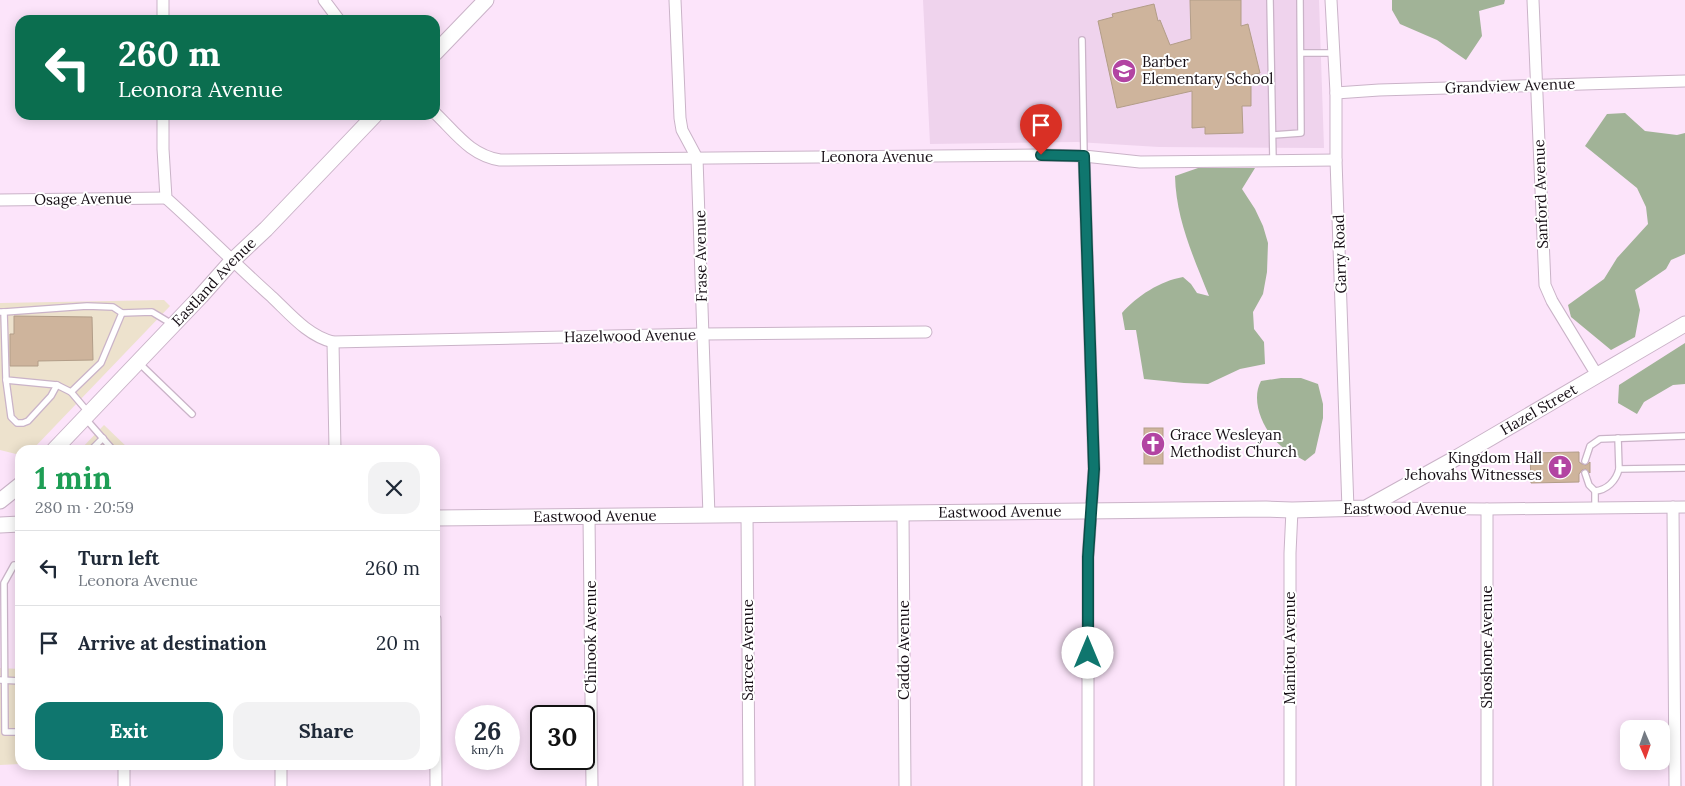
<!DOCTYPE html>
<meta charset="utf-8">
<style>
body{margin:0;font-family:Lora,serif;background:#f2f2f3;color:#1f2937;height:100vh;display:flex;flex-direction:column;font-size:19px;white-space:nowrap}
*{box-sizing:border-box;margin:0}
p{font-size:16px;color:#747a83}
.icon{flex:none;width:28px;height:28px;fill:none;stroke:currentColor;stroke-width:2;stroke-linecap:round;stroke-linejoin:round}
.map{position:relative;flex:1;overflow:hidden}
.side{position:absolute;left:15px;top:445px;width:425px;height:325px;display:flex;flex-direction:column;background:#fff;border-radius:15px;box-shadow:0 2px 12px #0003}
.side>*{flex:none}
.banner{position:absolute;left:15px;top:15px;width:425px;height:105px;border-radius:15px;box-shadow:0 2px 12px #0003;background:#0b6e4f;color:#fff;overflow:hidden}
.needle{width:32px;rotate:178deg}
.buttons{position:absolute;left:1620px;top:720px;display:grid;gap:10px}
.buttons a{display:grid;place-items:center;width:50px;height:50px;border-radius:10px;background:#fff;box-shadow:0 2px 12px #0003;font-size:25px}
.speed{position:absolute;left:455px;top:705px;display:flex;gap:10px;font-size:25px;font-weight:700;text-align:center}
.speed>*{display:grid;place-content:center;width:65px;height:65px;border-radius:50%;background:#fff;box-shadow:0 2px 12px #0003;line-height:1}
.speed small{font-size:12px;font-weight:400}
.speed .limit{border:2px solid #111;border-radius:8px;background:#fff;color:#111}
.pin{position:absolute;display:grid;place-items:center;width:42px;height:42px;color:#fff;margin:-51px -21px;border-radius:50% 50% 50% 0;rotate:-45deg;box-shadow:0 0 5px #0007}
.pin .icon{rotate:45deg}
.me{position:absolute;width:55px;margin:-28px;rotate:0deg;stroke-linejoin:round;filter:drop-shadow(0 0 4px #0008)}
.turn{display:flex;align-items:center;gap:18px;height:105px;padding:0 20px;font-size:22px}
.turn .icon{width:65px;height:65px;stroke-width:2.5}
.turn b{display:block;font-size:35px;line-height:42px}
.round{display:grid;place-items:center;flex:none;width:52px;height:52px;border-radius:15px;background:#f2f2f3}
.summary{display:flex;align-items:center;justify-content:space-between;height:85px;padding:0 20px}
h1{font-size:30px;font-weight:700;line-height:38px;color:#1e9e55}
.primary-button{display:flex;gap:10px;margin-top:auto;padding:10px 20px}
.primary-button a{flex:1;height:58px;border-radius:15px;background:#0f766e;color:#fff;font-size:20px;font-weight:700;line-height:58px;text-align:center}
.primary-button a+a{background:#f2f2f3;color:#1f2937}
ul{padding:0;list-style:none}
li{display:flex;align-items:center;gap:15px;height:75px;padding:0 20px;border-top:1px solid #e0e1e3}
li div{flex:1}
li b{display:block;font-size:19px}
li em{font-style:normal}
.map>svg:first-child{display:block}
</style>
<div class="map">
<svg width="1685" height="786" viewBox="0 0 1685 786">
<rect width="100%" height="100%" fill="#fce4fa"/>
<g fill="#ede2cd">
<polygon points="164,300 170,306 32,450 20,450 20,455 0,450 0,303"/>
<polygon points="104,425 130,450 80,450"/>
<polygon points="0,668 20,669 20,764 0,765"/>
</g>
<polygon fill="#efd3ed" points="923,0 1319,0 1324,148 1159,147 1077,142 930,144"/>
<g fill="#a1b397">
<polygon points="1392,0 1505,0 1504,4 1479,11 1482,36 1466,60 1437,40 1400,24 1392,10"/>
<polygon points="1625,113 1645,131 1677,135 1685,133 1685,254 1671,260 1666,269 1635,290 1640,310 1635,337 1611,350 1571,317 1568,305 1604,279 1617,258 1648,224 1646,207 1637,188 1585,146 1607,114"/>
<path d="M1198,168H1255L1242,189L1255,209L1263,226L1268,243L1267,272L1263,294L1253,312L1254,329L1264,342L1265,364L1240,369L1208,384L1184,383L1144,379L1136,330H1125L1122,313C1137,296 1160,281 1183,277L1191,284L1197,293L1209,296C1193,256 1176,219 1175,176Z"/>
<polygon points="1685,343 1685,384 1673,385 1644,402 1637,414 1618,403 1619,385"/>
<path d="M1281,378H1301L1318,384L1323,404V418L1315,453L1305,461C1299,457 1291,454 1285,449C1266,436 1249,403 1261,381Z"/>
</g>
<g fill="#ceb49c" stroke="#b29d88">
<polygon points="1190,0 1241,0 1241,26 1248,24 1260,73 1251,75 1251,106 1242,106 1243,133 1205,134 1205,127 1192,128 1192,91 1117,108 1098,21 1113,17 1112,14 1154,4 1158,21 1160,20 1170,45 1191,39"/>
<polygon points="14,316 92,317 93,360 38,361 38,366 10,366 10,334 14,334"/>
<rect x="1144" y="428" width="19" height="36"/>
<polygon points="1579,452 1579,462 1582,464 1586,465 1590,462 1590,473 1586,469 1582,470 1579,474 1579,482 1531,483 1530,453"/>
</g>
<g fill="none" stroke-linecap="round" stroke-linejoin="round">
<g stroke="#cab3c8" stroke-width="8">
<g id="lane">
<polyline points="1270,0 1273,160"/>
<polyline points="1082,40 1084,156"/>
<polyline points="1301,53 1334,53"/>
<polyline points="1273,135 1301,133 1300,0"/>
<polyline points="0,312 4,312 6,380 57,385 71,392 88,412"/>
<polyline points="4,312 87,306 113,307 122,313 152,312 172,324"/>
<polyline points="138,362 192,414"/>
<polyline points="6,380 11,417 17,423 23,423 28,421 51,396 57,385"/>
<polyline points="71,392 101,363 122,313"/>
<polyline points="85,418 113,450"/>
<polyline points="1618,438 1619,469"/>
<polyline points="91,450 103,438"/>
<polyline points="1585,461 1590,446 1600,439 1685,436"/>
<polyline points="1585,473 1589,485 1595,491 1595,508"/>
<path d="M1595,491C1607,490 1616,481 1619,469L1685,468"/>
<polyline points="20,565 14,565 4,583 5,732 20,732"/>
<polyline points="0,680 20,681"/>
</g>
</g>
<g stroke="#cab3c8" stroke-width="13">
<g id="street">
<polyline points="163,0 163,20"/>
<polyline points="324,0 339,20"/>
<polyline points="675,0 680,118 682,130 697,158 709,516"/>
<polyline points="1331,0 1336,93 1336,160 1348,509"/>
<polyline points="1533,0 1545,285 1552,301 1597,375"/>
<polyline points="1336,93 1379,90 1685,81"/>
<path d="M435,113C456,133 470,155 500,160L1041,155L1084,156L1140,162L1336,160"/>
<path d="M163,115V149L166,198C202,230 236,265 272,297C290,314 308,336 333,342L703,334L926,332"/>
<polyline points="1084,156 1094,469 1088,557 1088,786"/>
<polyline points="0,200 166,198"/>
<polyline points="333,342 335,450"/>
<polyline points="1673,507 1675,786"/>
<polyline points="1367,508 1487,509 1685,507"/>
<polyline points="1487,509 1487,786"/>
<polyline points="903,514 905,786"/>
<polyline points="747,515 749,786"/>
<polyline points="589,517 592,786"/>
<polyline points="435,619 436,786"/>
<polyline points="124,765 124,786"/>
<polyline points="281,765 281,786"/>
<polyline points="1290,786 1290,553 1292,510"/>
</g>
</g>
<g stroke="#cab3c8" stroke-width="17">
<g id="secondary">
<polyline points="435,53 486,0"/>
<path id="s1" d="M54,450L201,296L232,261L266,229L375,115"/>
<polyline points="0,501 20,485"/>
<path id="s2" d="M435,518L1266,509L1292,510L1366,508L1456,458L1685,324"/>
<polyline points="0,525 20,524"/>
</g>
</g>
<use href="#lane" stroke="#fff" stroke-width="5.5"/>
<use href="#street" stroke="#fff" stroke-width="11"/>
<use href="#secondary" stroke="#fff" stroke-width="15"/>
</g>
<g fill="none" stroke-linecap="round" stroke-linejoin="round">
<g stroke="#0a4d48" stroke-width="12">
<polyline id="route" points="1041,155 1084,156 1094,469 1088,557 1088,653"/>
</g>
<use href="#route" stroke="#0f766e" stroke-width="9"/>
</g>
<defs>
<g id="school-disc" transform="scale(1.25)"><circle r="9.5" fill="#b244a2" stroke="#fff"/><path d="M0-5L7-2L0 1L-7-2ZM-4 1L0 2.5L4 1V4Q0 6-4 4Z" fill="#fff"/></g>
<g id="church-disc" transform="scale(1.25)"><circle r="9.5" fill="#b244a2" stroke="#fff"/><path d="M-1.2-6h2.4v3.5h3.3v2.4h-3.3V6h-2.4V-.1h-3.3v-2.4h3.3Z" fill="#fff"/></g>
</defs>
<g fill-rule="evenodd">
<use href="#school-disc" x="1124" y="71"/>
<use href="#church-disc" x="1153" y="444"/>
<use href="#church-disc" x="1560" y="467"/>
</g>
<g text-anchor="middle" stroke-width="4" stroke-linejoin="round" paint-order="stroke">
<g font-size="15" fill="#150d14" stroke="#fff" text-anchor="start">
<text x="1142" y="67">Barber<tspan x="1142" dy="17">Elementary School</tspan></text>
<text x="1170" y="440">Grace Wesleyan<tspan x="1170" dy="17">Methodist Church</tspan></text>
<text x="1542" y="463" text-anchor="end">Kingdom Hall<tspan x="1542" dy="17">Jehovahs Witnesses</tspan></text>
</g>
<g font-size="15" fill="#150d14" stroke="#fff">
<text transform="translate(1510 86) rotate(-2)" y="5">Grandview Avenue</text>
<text x="877" y="162">Leonora Avenue</text>
<text transform="translate(1541 194) rotate(-92)" y="5">Sanford Avenue</text>
<text transform="translate(83 199) rotate(-1)" y="5">Osage Avenue</text>
<text transform="translate(1340 254) rotate(-92)" y="5">Garry Road</text>
<text transform="translate(701 256) rotate(-91)" y="5">Frase Avenue</text>
<text dy="5" stroke="none"><textPath href="#s1" startOffset="232">Eastland Avenue</textPath></text>
<text transform="translate(630 336) rotate(-1)" y="5">Hazelwood Avenue</text>
<text dy="5" stroke="none"><textPath href="#s2" startOffset="1130">Hazel Street</textPath></text>
<text x="1405" y="514">Eastwood Avenue</text>
<text dy="5" stroke="none"><textPath href="#s2" startOffset="565">Eastwood Avenue</textPath></text>
<text dy="5" stroke="none"><textPath href="#s2" startOffset="160">Eastwood Avenue</textPath></text>
<text transform="translate(591 637) rotate(-90)" y="5">Chinook Avenue</text>
<text transform="translate(1487 647) rotate(-90)" y="5">Shoshone Avenue</text>
<text transform="translate(1290 648) rotate(-90)" y="5">Manitou Avenue</text>
<text transform="translate(748 650) rotate(-90)" y="5">Sarcee Avenue</text>
<text transform="translate(904 650) rotate(-90)" y="5">Caddo Avenue</text>
</g>
</g>
</svg>
<div class="buttons">
<a><svg class="needle" viewBox="-14 -14 28 28"><path d="M0-13l5 13h-10z" fill="#e53935"/><path d="M0 13l5-13h-10z" fill="#747a83"/></svg></a>
</div>
<div class="speed"><div>26<small>km/h</small></div><div class="limit">30</div></div>
<div class="pin" style="left:1041px;top:155px;background:#d93025"><svg class="icon" aria-label="arrive" viewBox="0 0 24 24"><path d="M6 21V4h12l-3 4 3 4H6"/></svg></div>
<svg class="me" style="left:1088px;top:653px" viewBox="-20 -20 40 40"><circle r="19" fill="#fff"/><path d="M0-13L10 11 0 6-10 11z" fill="#0f766e"/></svg>
<div class="banner">
<div class="turn"><svg class="icon" aria-label="left" viewBox="0 0 24 24"><path d="M17 20v-9H6M10 6l-5 5 5 5"/></svg><div><b>260 m</b>Leonora Avenue</div></div>
</div>
<section class="side">
<div class="summary"><div><h1>1 min</h1><p>280 m · 20:59</p></div><a class="round"><svg class="icon" aria-label="close" viewBox="0 0 24 24"><path d="M6 6l12 12M18 6L6 18"/></svg></a></div>
<ul>
<li><svg class="icon" aria-label="left" viewBox="0 0 24 24"><path d="M17 20v-9H6M10 6l-5 5 5 5"/></svg><div><b>Turn left</b><p>Leonora Avenue</p></div><em>260 m</em></li>
<li><svg class="icon" aria-label="arrive" viewBox="0 0 24 24"><path d="M6 21V4h12l-3 4 3 4H6"/></svg><div><b>Arrive at destination</b></div><em>20 m</em></li>
</ul>
<div class="primary-button"><a>Exit</a><a>Share</a></div>
</section>
</div>
